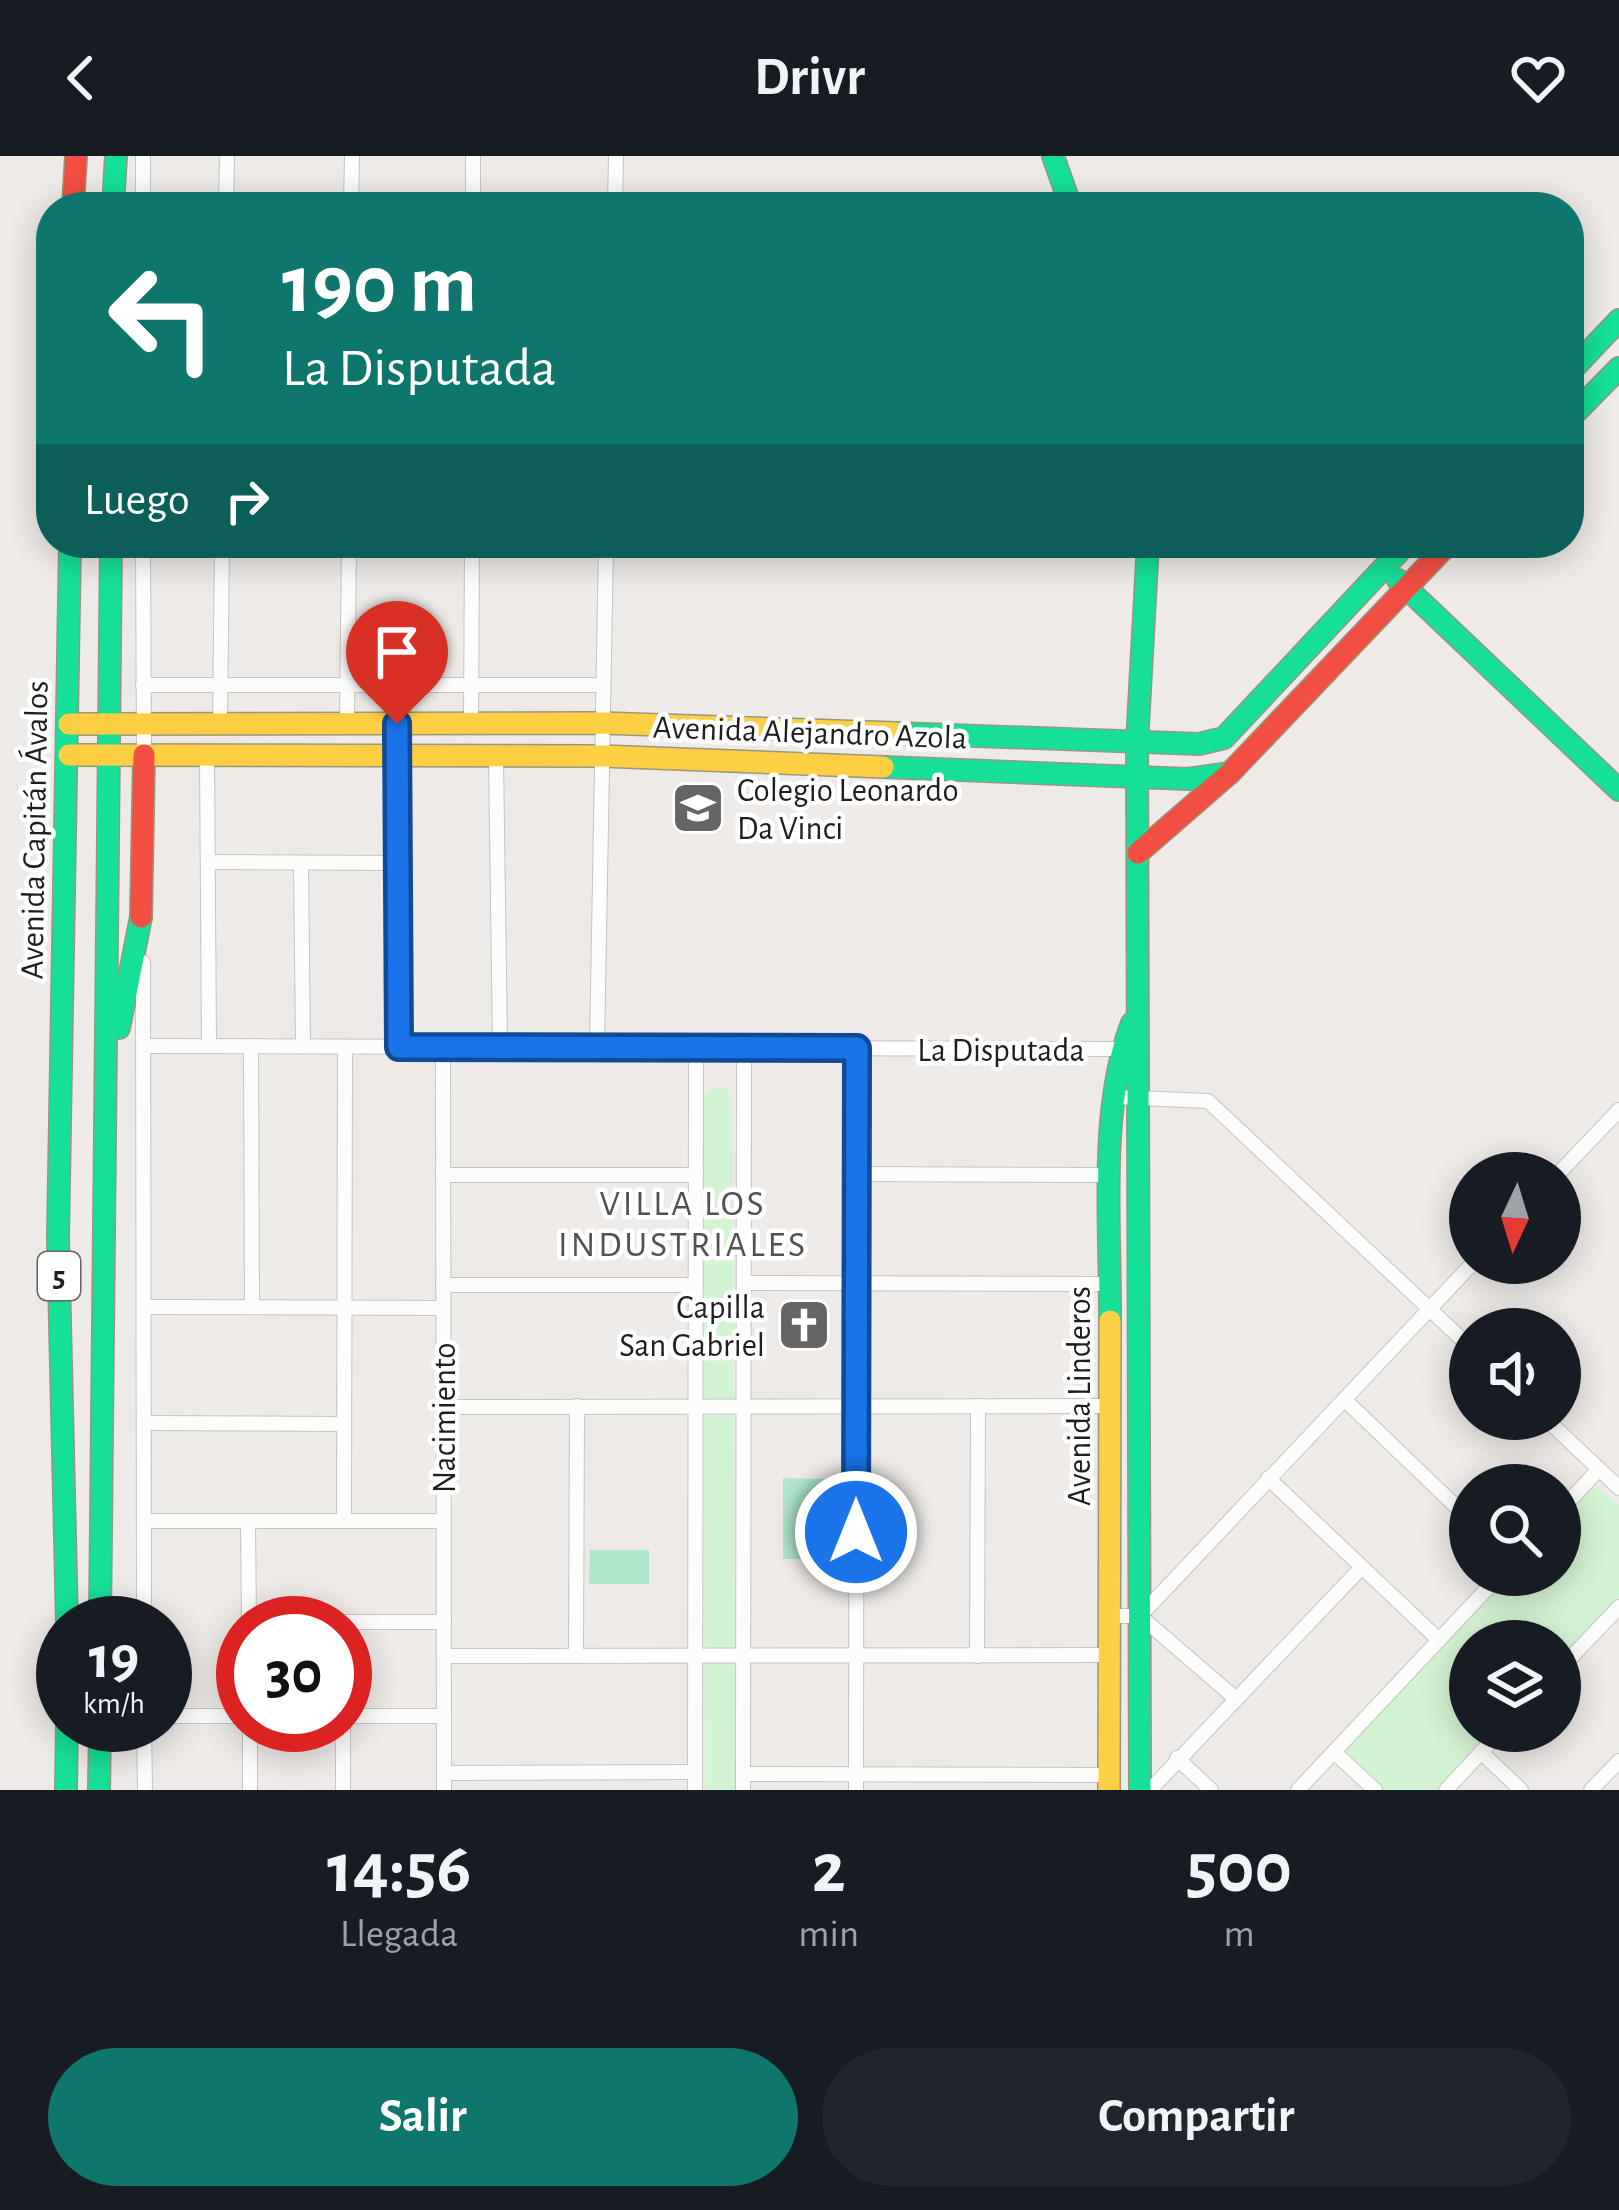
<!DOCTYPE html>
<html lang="es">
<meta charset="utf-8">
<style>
body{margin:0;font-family:"Alegreya Sans",sans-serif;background:#20242c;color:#f1f3f6;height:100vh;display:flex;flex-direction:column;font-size:45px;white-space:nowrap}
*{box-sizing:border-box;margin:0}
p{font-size:39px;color:#9ea1a6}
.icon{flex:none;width:66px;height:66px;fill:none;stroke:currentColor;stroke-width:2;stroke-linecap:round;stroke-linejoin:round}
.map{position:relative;height:1634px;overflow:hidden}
.sheet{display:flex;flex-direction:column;background:#171b24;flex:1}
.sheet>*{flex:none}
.top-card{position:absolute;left:36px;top:36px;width:1548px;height:366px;border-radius:48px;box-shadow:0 6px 30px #0003;background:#0f766e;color:#fff;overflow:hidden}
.needle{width:78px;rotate:184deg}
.fabs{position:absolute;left:1449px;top:996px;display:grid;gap:24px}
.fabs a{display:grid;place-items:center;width:132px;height:132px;border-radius:50%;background:#171b24;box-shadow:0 6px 30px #0003;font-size:60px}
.speed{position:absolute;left:36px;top:1440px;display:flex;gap:24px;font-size:60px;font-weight:700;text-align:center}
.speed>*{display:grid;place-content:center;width:156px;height:156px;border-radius:50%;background:#171b24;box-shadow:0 6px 30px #0003;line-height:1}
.speed small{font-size:30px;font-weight:400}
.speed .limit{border:18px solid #d22;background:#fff;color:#111}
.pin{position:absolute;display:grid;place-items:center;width:102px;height:102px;color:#fff;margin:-123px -51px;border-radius:50% 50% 50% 0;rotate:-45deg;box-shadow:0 0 12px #0007}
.pin .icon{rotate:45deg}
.me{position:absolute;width:132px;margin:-66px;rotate:0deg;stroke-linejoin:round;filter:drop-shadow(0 0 9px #0008)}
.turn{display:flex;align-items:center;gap:42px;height:252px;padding:0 48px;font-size:54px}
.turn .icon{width:156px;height:156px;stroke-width:2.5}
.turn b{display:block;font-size:84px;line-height:102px}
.then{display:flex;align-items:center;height:114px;padding:0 48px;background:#0003;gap:24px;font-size:45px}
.eta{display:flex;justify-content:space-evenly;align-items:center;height:204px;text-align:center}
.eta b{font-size:72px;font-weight:700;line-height:84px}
.action{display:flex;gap:24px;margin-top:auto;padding:24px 48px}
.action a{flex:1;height:138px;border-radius:72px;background:#0f766e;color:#fff;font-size:48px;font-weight:700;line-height:138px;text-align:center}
.action a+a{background:#20242c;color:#f1f3f6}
header{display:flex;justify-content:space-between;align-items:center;height:156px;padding:0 48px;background:#171b24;font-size:54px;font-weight:700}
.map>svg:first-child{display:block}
</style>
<header><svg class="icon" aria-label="back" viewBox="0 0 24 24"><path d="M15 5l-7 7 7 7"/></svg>Drivr<svg class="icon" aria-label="heart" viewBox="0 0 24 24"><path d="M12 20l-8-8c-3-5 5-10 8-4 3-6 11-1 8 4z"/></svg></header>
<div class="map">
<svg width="1619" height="1634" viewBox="0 0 1619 1634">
<rect width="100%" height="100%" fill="#edeae7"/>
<g fill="#d3f4d2">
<polygon points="714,932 726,932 732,939 736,1634 705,1634 703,937"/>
<polygon points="1596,1328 1619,1350 1619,1441 1560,1503 1560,1485 1470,1485 1470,1575 1493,1575 1437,1634 1381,1634 1342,1597 1510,1419 1560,1419 1560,1366"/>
</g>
<g fill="#b0e6cc">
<polygon points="783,1322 830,1323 830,1403 783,1403"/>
<polygon points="590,1394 649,1394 649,1428 589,1428"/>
</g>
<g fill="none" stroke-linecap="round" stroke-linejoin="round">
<g stroke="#c5c4c3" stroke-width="16">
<g id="street">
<polyline points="143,51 143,0"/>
<polyline points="226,51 227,0"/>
<polyline points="351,51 352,0"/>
<polyline points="473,51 473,0"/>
<polyline points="615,51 616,0"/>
<polyline points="143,387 144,599"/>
<polyline points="143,529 603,529"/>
<polyline points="220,568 222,387"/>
<polyline points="347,568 349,387"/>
<polyline points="397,568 399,891"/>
<polyline points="471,568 472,387"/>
<polyline points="207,599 209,890"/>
<polyline points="496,600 500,891"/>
<polyline points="208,706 398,707"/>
<polyline points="301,707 303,890"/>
<polyline points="143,806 144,1467"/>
<polyline points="144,890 1128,893"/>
<polyline points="251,890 252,1151"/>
<polyline points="443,891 444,1634"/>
<polyline points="597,891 606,387"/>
<polyline points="1115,941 1208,945 1470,1191"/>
<polyline points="1559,1017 1619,954"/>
<polyline points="857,1018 1111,1019"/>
<polyline points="443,1019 696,1019"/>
<polyline points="744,1127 1111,1128"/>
<polyline points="443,1129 695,1129"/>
<polyline points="144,1151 443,1152"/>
<polyline points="1344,1243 1470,1364"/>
<polyline points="443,1251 1110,1250"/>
<polyline points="1546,1263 1619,1332"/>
<polyline points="144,1267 344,1268"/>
<polyline points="1268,1322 1439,1484"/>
<polyline points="1560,1355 1599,1313"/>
<polyline points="144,1365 443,1365"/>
<polyline points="248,1365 249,1467"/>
<polyline points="344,1365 345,891"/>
<polyline points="1110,1460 1140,1460 1473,1107"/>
<polyline points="1140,1460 1235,1542"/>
<polyline points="249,1466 444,1466"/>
<polyline points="444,1500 1109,1499"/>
<polyline points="576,1500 577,1250"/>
<polyline points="977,1500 978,1250"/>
<polyline points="1560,1513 1619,1451"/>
<polyline points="165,1560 243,1560"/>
<polyline points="345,1560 444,1560"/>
<polyline points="144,1569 145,1634"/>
<polyline points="250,1569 250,1634"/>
<polyline points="1334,1596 1375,1634"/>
<polyline points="1481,1596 1521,1634"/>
<polyline points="1177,1602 1211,1634"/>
<polyline points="444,1617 695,1616"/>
<polyline points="743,1618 1109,1619"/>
<polyline points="343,1634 343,1569"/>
<polyline points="695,1634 696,892"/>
<polyline points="743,1634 744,892"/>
<polyline points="856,1634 857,892"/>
<polyline points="1150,1634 1362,1411"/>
<polyline points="1298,1634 1500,1419"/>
<polyline points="1446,1634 1501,1575"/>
<polyline points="1591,1634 1619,1605"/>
</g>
</g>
<g stroke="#97967e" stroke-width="24">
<g id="fast">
<polyline points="1053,0 1071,51"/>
<polyline points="113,51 116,0"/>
<polyline points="1569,217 1619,164"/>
<polyline points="1569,263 1619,212"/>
<polyline points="1398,424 1619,634"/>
<polyline points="896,577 1199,588 1224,582 1407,387"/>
<polyline points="883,611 1188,623 1230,617"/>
<polyline points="119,872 141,761"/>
<path d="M1110,1165C1111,1072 1098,954 1132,867"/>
<polyline points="67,1467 58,1081 70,387"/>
<polyline points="100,1467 111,387"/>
<polyline points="66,1634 67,1569"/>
<polyline points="99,1634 100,1569"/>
<polyline points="1140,1634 1137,588 1148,387"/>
</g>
</g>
<g stroke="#97967e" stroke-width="24">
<g id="slow">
<polyline points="69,568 602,567 896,577"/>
<polyline points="69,599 601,600 883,611"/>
<polyline points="1109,1634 1110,1165"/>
</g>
</g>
<g stroke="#97967e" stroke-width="24">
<g id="jam">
<polyline points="73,51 76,0"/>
<polyline points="1138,697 1230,617 1449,387"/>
<polyline points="141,761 144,599"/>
</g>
</g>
<use href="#street" stroke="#fcfcfb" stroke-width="14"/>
<use href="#fast" stroke="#16e098" stroke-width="21"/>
<use href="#slow" stroke="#ffcf43" stroke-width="21"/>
<use href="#jam" stroke="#f24e42" stroke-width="21"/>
</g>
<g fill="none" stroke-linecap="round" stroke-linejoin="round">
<g stroke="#114b97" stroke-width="30">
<polyline id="route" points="397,568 399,891 857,892 856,1376"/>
</g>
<use href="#route" stroke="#1a73e8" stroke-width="21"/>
</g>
<defs>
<g id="school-square" transform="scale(2.7)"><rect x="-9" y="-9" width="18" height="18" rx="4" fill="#666564" stroke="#fff"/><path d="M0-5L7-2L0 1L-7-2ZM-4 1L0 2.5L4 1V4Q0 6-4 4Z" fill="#fff"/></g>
<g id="church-square" transform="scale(2.7)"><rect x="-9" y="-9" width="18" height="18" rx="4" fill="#666564" stroke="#fff"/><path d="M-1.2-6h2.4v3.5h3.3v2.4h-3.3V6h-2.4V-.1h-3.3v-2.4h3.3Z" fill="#fff"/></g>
</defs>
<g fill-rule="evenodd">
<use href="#school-square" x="698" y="652"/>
<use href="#church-square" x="804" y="1169"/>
</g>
<g text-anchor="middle" stroke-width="9" stroke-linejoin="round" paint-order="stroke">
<rect fill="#fff" stroke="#626262" stroke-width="3" x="38" y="1096" width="42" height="48" rx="9"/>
<g font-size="30" font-weight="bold" fill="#1e1e1e">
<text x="59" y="1130">5</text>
</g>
<g font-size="33" fill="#1e1e1e" stroke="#fff">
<text transform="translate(810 575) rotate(2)" y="12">Avenida Alejandro Azola</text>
<text transform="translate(33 674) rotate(-89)" y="12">Avenida Capitán Ávalos</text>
<text x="1001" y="905">La Disputada</text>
<text transform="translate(1078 1240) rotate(-90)" y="12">Avenida Linderos</text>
<text transform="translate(443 1262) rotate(-90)" y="12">Nacimiento</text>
</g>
<g font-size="33" fill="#1e1e1e" stroke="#fff" text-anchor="start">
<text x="737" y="645">Colegio Leonardo<tspan x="737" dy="38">Da Vinci</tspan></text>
<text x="765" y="1162" text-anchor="end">Capilla<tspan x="765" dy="38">San Gabriel</tspan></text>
</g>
<g font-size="36" letter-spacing="3" fill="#515151" stroke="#fff">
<text x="683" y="1059">VILLA LOS<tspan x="683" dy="41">INDUSTRIALES</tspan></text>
</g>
</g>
</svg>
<div class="fabs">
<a><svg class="needle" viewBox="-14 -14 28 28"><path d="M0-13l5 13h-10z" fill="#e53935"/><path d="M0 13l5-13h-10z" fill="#9ea1a6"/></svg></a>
<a><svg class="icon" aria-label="sound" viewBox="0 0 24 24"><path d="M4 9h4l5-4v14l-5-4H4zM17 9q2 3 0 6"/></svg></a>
<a><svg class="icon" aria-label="search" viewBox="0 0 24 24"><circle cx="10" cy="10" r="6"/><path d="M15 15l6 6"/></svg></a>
<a><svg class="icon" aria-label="layers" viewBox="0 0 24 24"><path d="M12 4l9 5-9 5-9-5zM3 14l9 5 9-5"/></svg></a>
</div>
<div class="speed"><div>19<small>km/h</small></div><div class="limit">30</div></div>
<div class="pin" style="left:397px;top:568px;background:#d93025"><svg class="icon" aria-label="arrive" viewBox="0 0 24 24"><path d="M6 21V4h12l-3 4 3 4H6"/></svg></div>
<svg class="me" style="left:856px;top:1376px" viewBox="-20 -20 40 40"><circle r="17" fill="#1a73e8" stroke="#fff" stroke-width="3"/><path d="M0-11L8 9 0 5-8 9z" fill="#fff"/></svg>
<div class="top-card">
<div class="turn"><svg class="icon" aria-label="left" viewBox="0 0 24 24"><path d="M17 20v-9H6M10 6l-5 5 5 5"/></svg><div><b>190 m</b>La Disputada</div></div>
<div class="then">Luego<svg class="icon" aria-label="right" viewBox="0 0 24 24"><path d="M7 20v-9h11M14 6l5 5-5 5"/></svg></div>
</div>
</div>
<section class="sheet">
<div class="eta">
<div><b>14:56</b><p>Llegada</p></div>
<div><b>2</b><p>min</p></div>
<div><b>500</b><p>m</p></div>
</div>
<div class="action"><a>Salir</a><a>Compartir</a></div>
</section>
